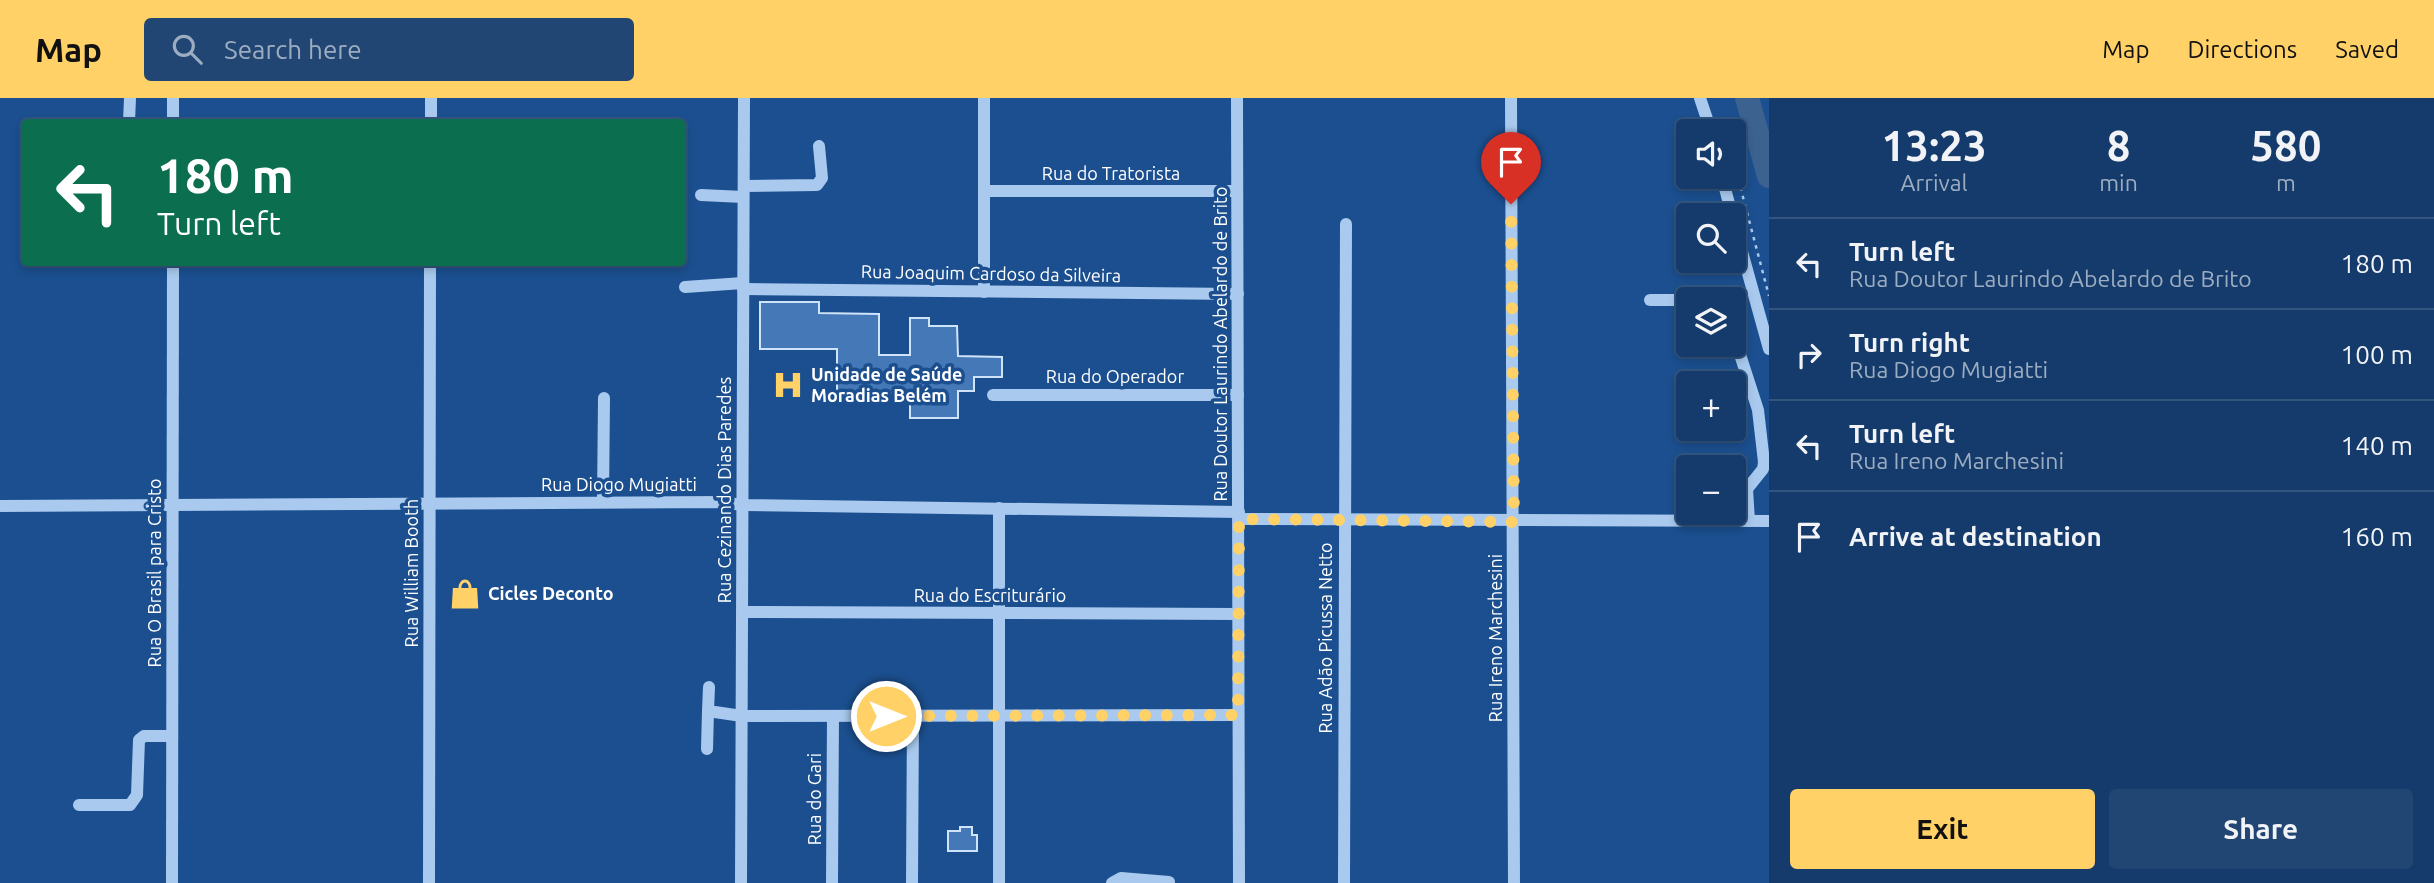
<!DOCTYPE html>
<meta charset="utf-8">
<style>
body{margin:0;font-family:Ubuntu,sans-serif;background:#214673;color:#f1f3f6;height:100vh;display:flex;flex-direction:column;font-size:26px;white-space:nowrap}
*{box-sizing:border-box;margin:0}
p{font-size:23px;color:#9dadc1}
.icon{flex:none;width:38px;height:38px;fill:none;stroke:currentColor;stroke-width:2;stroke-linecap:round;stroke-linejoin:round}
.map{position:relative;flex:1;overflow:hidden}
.sheet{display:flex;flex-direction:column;background:#143b6b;width:665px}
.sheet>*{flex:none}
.banner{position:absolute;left:21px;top:21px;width:665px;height:147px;border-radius:7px;box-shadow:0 4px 10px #0003,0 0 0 2px #33557e;background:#0b6e4f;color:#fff;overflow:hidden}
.buttons{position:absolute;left:1676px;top:21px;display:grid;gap:14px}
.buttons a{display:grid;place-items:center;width:70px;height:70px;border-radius:7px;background:#143b6b;box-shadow:0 4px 10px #0003,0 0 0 2px #33557e;font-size:35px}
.pin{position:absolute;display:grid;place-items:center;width:60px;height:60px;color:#fff;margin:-72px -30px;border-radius:50% 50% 50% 0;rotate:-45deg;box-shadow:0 0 7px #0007}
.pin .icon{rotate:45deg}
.me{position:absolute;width:77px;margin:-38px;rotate:90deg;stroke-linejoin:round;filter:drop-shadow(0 0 5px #0008)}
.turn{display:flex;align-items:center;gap:24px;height:147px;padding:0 21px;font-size:32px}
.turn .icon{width:91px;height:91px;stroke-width:2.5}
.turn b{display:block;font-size:49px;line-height:60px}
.eta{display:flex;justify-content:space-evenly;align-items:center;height:119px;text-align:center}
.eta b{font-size:42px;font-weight:700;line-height:49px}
.action{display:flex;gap:14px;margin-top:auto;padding:14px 21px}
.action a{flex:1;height:80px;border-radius:7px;background:#ffd166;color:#111;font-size:28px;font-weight:700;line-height:80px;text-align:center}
.action a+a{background:#214673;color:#f1f3f6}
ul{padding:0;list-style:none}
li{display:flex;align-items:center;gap:21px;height:91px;padding:0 21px;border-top:2px solid #33557e}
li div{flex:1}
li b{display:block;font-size:26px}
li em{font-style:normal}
header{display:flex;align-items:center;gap:42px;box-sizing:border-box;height:98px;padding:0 35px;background:#ffd166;color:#111}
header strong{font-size:33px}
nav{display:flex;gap:38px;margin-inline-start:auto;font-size:24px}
.search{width:490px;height:63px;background:#214673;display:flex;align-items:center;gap:18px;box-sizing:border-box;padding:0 24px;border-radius:7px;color:#9dadc1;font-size:26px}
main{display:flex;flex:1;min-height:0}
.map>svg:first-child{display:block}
</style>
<header>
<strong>Map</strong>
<div class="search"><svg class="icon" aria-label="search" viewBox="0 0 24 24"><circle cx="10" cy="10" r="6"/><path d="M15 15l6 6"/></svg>Search here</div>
<nav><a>Map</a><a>Directions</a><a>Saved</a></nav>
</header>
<main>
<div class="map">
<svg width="1769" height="785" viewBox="0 0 1769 785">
<rect width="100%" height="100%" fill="#1b4f8f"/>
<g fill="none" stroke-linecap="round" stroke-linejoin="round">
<polyline stroke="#3c6290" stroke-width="24" points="1747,0 1769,78"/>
</g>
<g fill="#4478b7" stroke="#cfe3fa" stroke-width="2">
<polygon points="760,204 819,204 819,215 879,216 879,257 910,257 910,220 929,220 929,228 957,228 958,258 1002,259 1002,279 974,279 974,293 958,293 958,320 910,320 910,295 879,295 879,302 837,302 837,251 760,251"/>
<polygon points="960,729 972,729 972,737 977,737 977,753 948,753 948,733 960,733"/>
</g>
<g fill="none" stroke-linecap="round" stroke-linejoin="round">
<polyline stroke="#a9c9ee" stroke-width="2.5" stroke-dasharray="3.5 5" stroke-linecap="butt" points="1734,65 1769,198"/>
<g stroke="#a9c9ee" stroke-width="12">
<polyline points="1237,0 1239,785"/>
<polyline points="1511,0 1514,785"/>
<polyline points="1700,0 1711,33"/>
<polyline points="129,24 130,0"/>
<polyline points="173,24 173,0"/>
<polyline points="431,24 431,0"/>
<polyline points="1722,79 1732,117"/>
<polyline points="744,88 817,87 822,80 819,48"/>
<polyline points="984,93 1237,93"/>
<polyline points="701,97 743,99"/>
<polyline points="1734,125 1769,251"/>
<polyline points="685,189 743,185"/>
<polyline points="743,191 1238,196"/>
<polyline points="984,194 984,0"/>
<polyline points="1650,202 1689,202"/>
<polyline points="1734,238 1758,312 1764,364 1763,371 1747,391 1749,423"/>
<polyline points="993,297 1238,297"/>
<polyline points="603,404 604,300"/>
<polyline points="0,408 719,404 743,407 1239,414"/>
<polyline points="999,410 999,785"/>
<polyline points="1239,421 1769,423"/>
<polyline points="742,514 1238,516"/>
<polyline points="709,589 708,613 742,618 1238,617"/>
<polyline points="707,651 708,613"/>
<polyline points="79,707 130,707 137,697 139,642 144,638 172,638"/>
<polyline points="172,785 173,164"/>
<polyline points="429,785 430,164"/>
<polyline points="741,785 744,0"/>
<polyline points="832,785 833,618"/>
<polyline points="912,785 913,618"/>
<polyline points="1112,785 1121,780 1169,784"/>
<polyline points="1344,785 1346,126"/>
</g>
</g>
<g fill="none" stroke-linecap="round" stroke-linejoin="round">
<polyline stroke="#ffd166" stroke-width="12" stroke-dasharray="0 21.6" points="886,618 1238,617 1239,421 1514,424 1511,106"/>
</g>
<defs>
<g id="hospital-bare" transform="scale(2.415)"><path d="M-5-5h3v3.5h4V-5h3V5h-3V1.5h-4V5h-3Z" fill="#ffd166" stroke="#1b4f8f" stroke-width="2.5" paint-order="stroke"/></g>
<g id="shop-bare" transform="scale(2.415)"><path d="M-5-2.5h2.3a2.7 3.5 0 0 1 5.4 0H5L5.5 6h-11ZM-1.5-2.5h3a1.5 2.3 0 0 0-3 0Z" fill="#ffd166" stroke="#1b4f8f" stroke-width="2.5" paint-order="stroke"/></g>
</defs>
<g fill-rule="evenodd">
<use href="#hospital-bare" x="788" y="287"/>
<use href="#shop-bare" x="465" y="496"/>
</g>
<g text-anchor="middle" stroke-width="7" stroke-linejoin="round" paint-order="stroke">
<g font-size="18" fill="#fff" stroke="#1b4f8f">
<text x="1111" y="82">Rua do Tratorista</text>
<text transform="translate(991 176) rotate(1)" y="6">Rua Joaquim Cardoso da Silveira</text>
<text transform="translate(1221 246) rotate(-90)" y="6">Rua Doutor Laurindo Abelardo de Brito</text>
<text x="1115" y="285">Rua do Operador</text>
<text x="619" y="393">Rua Diogo Mugiatti</text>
<text transform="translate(725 392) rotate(-90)" y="6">Rua Cezinando Dias Paredes</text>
<text transform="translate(155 475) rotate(-90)" y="6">Rua O Brasil para Cristo</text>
<text transform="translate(412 475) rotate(-90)" y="6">Rua William Booth</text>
<text x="990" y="504">Rua do Escriturário</text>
<text transform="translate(1326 540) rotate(-90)" y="6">Rua Adão Picussa Netto</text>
<text transform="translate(1496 540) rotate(-90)" y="6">Rua Ireno Marchesini</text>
<text transform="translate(815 701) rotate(-90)" y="6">Rua do Gari</text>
</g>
<g font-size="18" font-weight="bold" fill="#fff" stroke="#1b4f8f" text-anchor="start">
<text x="811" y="283">Unidade de Saúde<tspan x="811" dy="21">Moradias Belém</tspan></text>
<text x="488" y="502">Cicles Deconto</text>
</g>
</g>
</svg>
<div class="buttons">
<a><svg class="icon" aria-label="sound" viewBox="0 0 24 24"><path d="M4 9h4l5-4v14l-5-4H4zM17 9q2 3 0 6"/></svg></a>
<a><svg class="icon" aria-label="search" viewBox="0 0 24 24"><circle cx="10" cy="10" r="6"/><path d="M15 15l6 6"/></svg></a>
<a><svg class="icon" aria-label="layers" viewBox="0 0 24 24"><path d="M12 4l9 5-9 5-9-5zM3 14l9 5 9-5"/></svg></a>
<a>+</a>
<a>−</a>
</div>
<div class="pin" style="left:1511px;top:106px;background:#d93025"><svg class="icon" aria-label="arrive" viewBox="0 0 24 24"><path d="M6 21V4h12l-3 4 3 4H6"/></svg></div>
<svg class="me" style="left:886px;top:618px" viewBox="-20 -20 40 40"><circle r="17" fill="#ffd166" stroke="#fff" stroke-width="3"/><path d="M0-11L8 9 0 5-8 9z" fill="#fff"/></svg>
<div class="banner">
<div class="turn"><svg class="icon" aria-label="left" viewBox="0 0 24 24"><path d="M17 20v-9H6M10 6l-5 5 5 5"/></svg><div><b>180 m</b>Turn left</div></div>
</div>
</div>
<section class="sheet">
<div class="eta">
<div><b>13:23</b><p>Arrival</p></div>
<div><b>8</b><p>min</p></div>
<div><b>580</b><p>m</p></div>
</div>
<ul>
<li><svg class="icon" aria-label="left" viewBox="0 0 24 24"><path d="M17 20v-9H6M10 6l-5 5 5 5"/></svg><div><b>Turn left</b><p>Rua Doutor Laurindo Abelardo de Brito</p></div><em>180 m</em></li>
<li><svg class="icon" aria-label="right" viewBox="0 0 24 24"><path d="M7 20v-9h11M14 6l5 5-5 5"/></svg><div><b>Turn right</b><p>Rua Diogo Mugiatti</p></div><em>100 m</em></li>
<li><svg class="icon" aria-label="left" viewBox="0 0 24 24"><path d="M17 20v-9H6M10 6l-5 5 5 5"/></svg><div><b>Turn left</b><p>Rua Ireno Marchesini</p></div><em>140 m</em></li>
<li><svg class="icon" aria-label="arrive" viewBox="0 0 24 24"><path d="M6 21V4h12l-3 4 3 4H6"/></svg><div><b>Arrive at destination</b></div><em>160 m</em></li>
</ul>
<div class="action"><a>Exit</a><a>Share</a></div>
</section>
</main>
